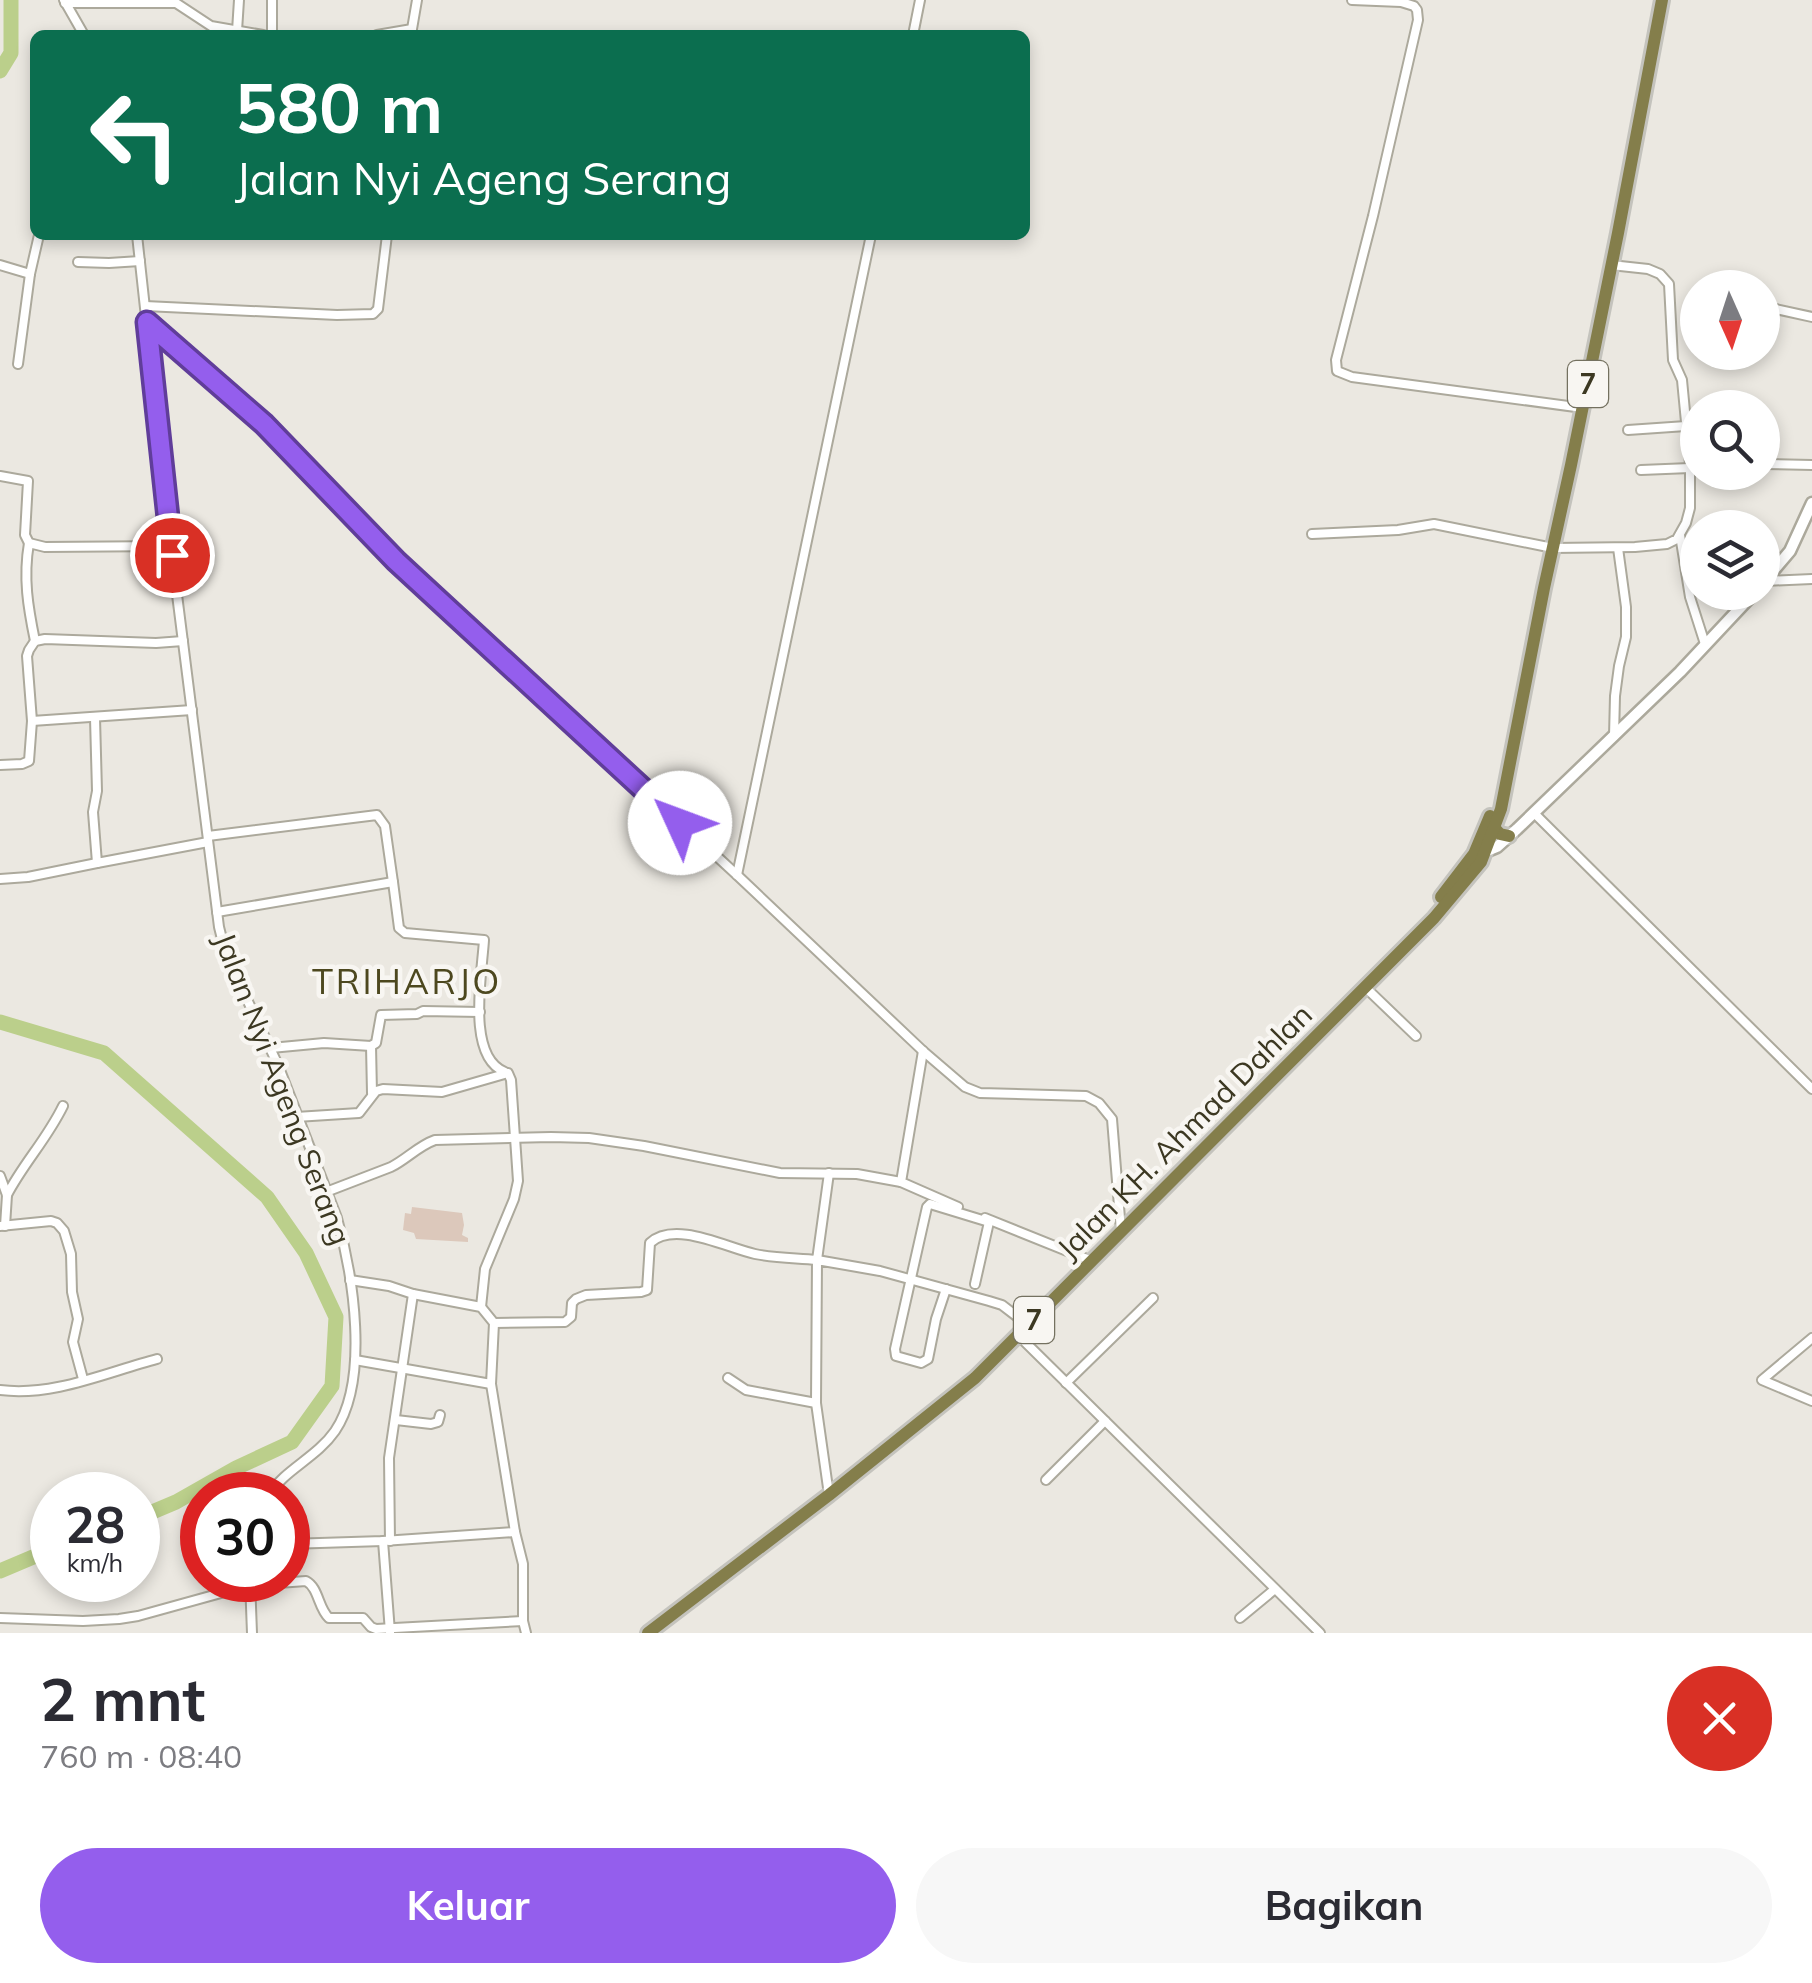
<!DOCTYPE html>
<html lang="id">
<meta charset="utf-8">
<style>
body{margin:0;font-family:Mulish,sans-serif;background:#f7f7f7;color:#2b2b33;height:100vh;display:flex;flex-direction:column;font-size:38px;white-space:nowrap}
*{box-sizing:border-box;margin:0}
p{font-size:32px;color:#7c7c81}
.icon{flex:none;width:55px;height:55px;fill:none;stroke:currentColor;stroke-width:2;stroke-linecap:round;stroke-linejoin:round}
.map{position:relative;height:1633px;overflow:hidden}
.sheet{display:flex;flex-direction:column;background:#fff;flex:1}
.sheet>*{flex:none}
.top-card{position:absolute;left:30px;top:30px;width:1000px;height:210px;border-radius:15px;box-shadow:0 5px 15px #0003;background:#0b6e4f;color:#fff;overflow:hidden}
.needle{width:65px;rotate:177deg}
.tools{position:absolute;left:1680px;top:270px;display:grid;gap:20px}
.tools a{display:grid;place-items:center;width:100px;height:100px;border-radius:50%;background:#fff;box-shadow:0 5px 15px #0003;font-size:50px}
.speed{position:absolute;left:30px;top:1472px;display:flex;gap:20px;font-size:50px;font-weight:700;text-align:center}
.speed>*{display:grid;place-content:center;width:130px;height:130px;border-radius:50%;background:#fff;box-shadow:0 5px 15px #0003;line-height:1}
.speed small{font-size:25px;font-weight:400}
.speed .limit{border:15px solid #d22;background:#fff;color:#111}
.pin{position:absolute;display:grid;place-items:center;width:85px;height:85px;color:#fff;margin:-42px;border:5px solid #fff;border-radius:50%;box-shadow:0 2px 10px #0007}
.me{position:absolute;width:110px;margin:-55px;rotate:313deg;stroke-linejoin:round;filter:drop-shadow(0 0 8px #0008)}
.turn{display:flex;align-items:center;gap:35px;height:210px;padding:0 40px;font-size:45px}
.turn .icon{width:130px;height:130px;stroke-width:2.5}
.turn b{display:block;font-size:70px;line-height:85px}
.round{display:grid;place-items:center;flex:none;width:105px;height:105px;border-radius:52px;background:#f7f7f7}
.summary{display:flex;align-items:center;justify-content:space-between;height:170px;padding:0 40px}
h1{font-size:60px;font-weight:700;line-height:75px}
.cta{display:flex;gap:20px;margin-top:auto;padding:20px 40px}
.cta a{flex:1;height:115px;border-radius:60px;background:#945eed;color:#fff;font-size:40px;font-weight:700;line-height:115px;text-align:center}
.cta a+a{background:#f7f7f7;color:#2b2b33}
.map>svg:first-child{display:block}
</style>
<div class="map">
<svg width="1812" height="1633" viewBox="0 0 1812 1633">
<rect width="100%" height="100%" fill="#ebe8e1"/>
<polygon fill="#dcc8bb" points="412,1207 462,1213 464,1225 462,1235 468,1238 468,1242 416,1239 414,1233 403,1230 405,1213 411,1214"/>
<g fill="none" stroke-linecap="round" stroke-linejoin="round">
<g stroke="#bbcf8b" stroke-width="15">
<polyline points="0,71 11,53 11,0"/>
<polyline points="0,1022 104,1053 267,1197 306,1253 336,1317 332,1386 292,1442 236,1468 176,1502 138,1518"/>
<polyline points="0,1571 52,1549"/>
</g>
<g stroke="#aca99c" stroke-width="12">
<g id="minor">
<polyline points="64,0 84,35"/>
<polyline points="272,0 272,35"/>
<polyline points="1352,0 1401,2 1414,6 1417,10 1418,20 1373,216 1336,360 1337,371 1352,377 1583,408"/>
<polyline points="65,3 176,3 211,26 263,35"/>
<polyline points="237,31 239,0"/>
<polyline points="377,35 412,29 417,0"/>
<polyline points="913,35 920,0"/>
<path d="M137,235L172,555L219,927L226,955L278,1065L337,1218C353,1275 370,1379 335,1431C317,1457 286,1469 268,1495"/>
<polyline points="78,262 109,263 140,261"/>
<polyline points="0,265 30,274"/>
<polyline points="145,306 337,315 373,314 378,309 387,235"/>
<polyline points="1762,306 1812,317"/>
<polyline points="147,322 264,424 397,561 737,875 923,1051 965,1087 980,1093 1086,1096 1099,1103 1112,1119 1121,1231"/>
<polyline points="18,364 30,274 39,235"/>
<polyline points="1628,430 1686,426"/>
<polyline points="1762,464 1812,465"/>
<polyline points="1641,470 1690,468"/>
<polyline points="0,476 28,481 25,535 29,543 45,547 170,546"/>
<polyline points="1312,534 1398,530 1434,524 1553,548 1635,547 1667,544 1677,539 1686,523 1690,508 1690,464 1682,380 1673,360 1669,284 1660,274 1648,269 1611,265"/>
<polyline points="1680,535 1690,597 1705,644"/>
<path d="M29,543C23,578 28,607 35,641"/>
<polyline points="1765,581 1812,579"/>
<polyline points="183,641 156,643 45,639 35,641 29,650 27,656 32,721 192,710"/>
<polyline points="95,718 97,791 93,812 97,863 208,842"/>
<polyline points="1614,736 1615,696 1619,666 1626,637 1626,607 1618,548"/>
<polyline points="0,765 22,764 29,761 32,721"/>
<polyline points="1534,813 1812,1089"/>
<polyline points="208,836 377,815 385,826 393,882"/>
<polyline points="737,875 871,235"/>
<polyline points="0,879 28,877 97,863"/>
<path d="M217,912L393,882L399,928L405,933L484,940C482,974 466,1057 505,1072"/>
<polyline points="1365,987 1416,1036"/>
<polyline points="371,1046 372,1093"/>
<polyline points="271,1048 324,1043 371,1046 376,1043 381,1015 417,1014 423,1011 480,1012"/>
<polyline points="923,1051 901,1182 958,1207"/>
<polyline points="296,1117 359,1113 376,1091 383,1089 442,1092 508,1073 511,1080 518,1181 514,1199 485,1269 481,1307"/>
<polyline points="0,1176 7,1195 5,1226"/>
<path d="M326,1192L391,1167C407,1159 418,1146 435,1140L551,1137L589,1138L644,1146L780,1173L857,1174L901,1182"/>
<path d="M7,1195C23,1164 47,1139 63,1106"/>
<polyline points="985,1218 1092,1261"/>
<polyline points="0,1226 51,1221 57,1223 64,1231 71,1254 72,1292 78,1319 73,1342 83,1379"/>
<polyline points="350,1280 389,1286 413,1294 389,1458 390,1541"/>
<polyline points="946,1289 936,1319 928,1359 921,1363 896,1356 895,1349 927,1207 930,1204 989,1222 975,1284"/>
<path d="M494,1323L565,1322L571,1317L572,1303L576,1299L586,1295L641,1292L647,1290L650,1243C675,1220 727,1248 755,1254C775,1258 797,1258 817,1260L829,1173"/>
<polyline points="1018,1335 1320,1633"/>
<polyline points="1812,1338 1762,1380 1812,1401"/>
<polyline points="355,1360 491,1384 494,1323 481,1307 413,1294"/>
<polyline points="728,1378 746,1390 816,1403"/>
<polyline points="1066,1383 1153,1298"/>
<polyline points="491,1384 515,1532"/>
<path d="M0,1390C53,1397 107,1372 157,1359"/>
<polyline points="396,1420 431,1424 438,1422 440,1415"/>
<polyline points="1046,1480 1105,1421"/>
<polyline points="829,1495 816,1403 817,1260 880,1271 989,1301 1002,1305 1028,1325"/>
<polyline points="383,1541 390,1632"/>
<polyline points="288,1544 383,1541 515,1532 523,1564 523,1621 526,1633"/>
<polyline points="250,1580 252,1633"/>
<path d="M0,1618L83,1621L119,1619L138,1616L250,1585L306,1581C319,1588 318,1608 329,1618H363L371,1627L376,1629L523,1621"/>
<polyline points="1240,1618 1275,1589"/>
</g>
</g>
<g stroke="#aca99c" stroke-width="15">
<g id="tertiary">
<polyline points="1762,584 1790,551 1812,503"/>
<polyline points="1480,854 1497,847 1517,829 1680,672 1755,592"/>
</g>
</g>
<g stroke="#c4c3bd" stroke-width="18">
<g id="trunk">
<polyline points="1490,823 1500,834 1509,836"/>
<polyline points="1441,897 1474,854 1490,816"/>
<polyline points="648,1633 829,1495 975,1378 1434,918 1481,862 1501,809 1544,588 1571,465 1618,233 1662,0"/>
</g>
</g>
<use href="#minor" stroke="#fff" stroke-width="8"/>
<use href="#tertiary" stroke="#fff" stroke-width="10"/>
<use href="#trunk" stroke="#847e4b" stroke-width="12"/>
</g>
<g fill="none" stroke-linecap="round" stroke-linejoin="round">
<g stroke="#603d9a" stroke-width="25">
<polyline id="route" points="172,555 147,322 264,424 396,561 680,823"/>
</g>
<use href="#route" stroke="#945eed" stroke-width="18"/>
</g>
<g text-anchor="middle" stroke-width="9" stroke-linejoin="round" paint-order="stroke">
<g fill="#f8f6f2" stroke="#747160" stroke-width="2.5">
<rect x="1568" y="361" width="40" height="46" rx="8"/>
<rect x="1014" y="1297" width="40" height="46" rx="8"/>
</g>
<g font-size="28" font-weight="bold" fill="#3c3822">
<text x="1588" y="394">7</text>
<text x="1034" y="1330">7</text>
</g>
<g font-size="30" fill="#3c3822" stroke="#f8f6f2">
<text transform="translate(282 1089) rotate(69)" y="10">Jalan Nyi Ageng Serang</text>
<text transform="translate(1185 1132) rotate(-45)" y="10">Jalan KH. Ahmad Dahlan</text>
</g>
<g font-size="35" letter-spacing="2.5" fill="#4d481f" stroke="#f8f6f2">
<text x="407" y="994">TRIHARJO</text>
</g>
</g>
</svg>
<div class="tools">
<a><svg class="needle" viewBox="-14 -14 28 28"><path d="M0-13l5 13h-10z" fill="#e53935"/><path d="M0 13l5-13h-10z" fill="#7c7c81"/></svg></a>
<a><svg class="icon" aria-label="search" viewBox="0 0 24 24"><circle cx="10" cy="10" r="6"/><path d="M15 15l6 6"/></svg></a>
<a><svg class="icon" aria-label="layers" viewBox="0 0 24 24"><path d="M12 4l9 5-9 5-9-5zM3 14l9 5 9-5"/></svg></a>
</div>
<div class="speed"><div>28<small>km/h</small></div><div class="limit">30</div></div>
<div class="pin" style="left:172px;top:555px;background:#d93025"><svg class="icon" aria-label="arrive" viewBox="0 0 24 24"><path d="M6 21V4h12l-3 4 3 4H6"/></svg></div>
<svg class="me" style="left:680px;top:823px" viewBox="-20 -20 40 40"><circle r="19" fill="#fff"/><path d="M0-13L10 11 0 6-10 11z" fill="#945eed"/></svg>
<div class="top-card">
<div class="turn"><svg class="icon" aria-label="left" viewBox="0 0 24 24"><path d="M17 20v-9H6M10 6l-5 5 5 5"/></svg><div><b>580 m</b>Jalan Nyi Ageng Serang</div></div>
</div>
</div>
<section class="sheet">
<div class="summary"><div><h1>2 mnt</h1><p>760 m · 08:40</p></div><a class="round" style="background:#d93025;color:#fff"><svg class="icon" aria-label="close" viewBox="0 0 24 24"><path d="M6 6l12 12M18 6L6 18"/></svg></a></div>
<div class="cta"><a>Keluar</a><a>Bagikan</a></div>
</section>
